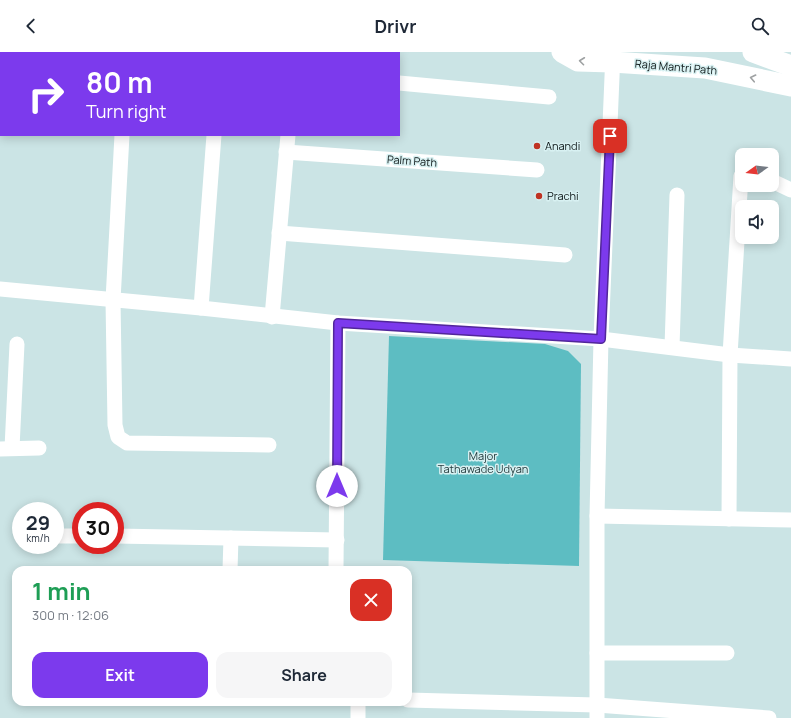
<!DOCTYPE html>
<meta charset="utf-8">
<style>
body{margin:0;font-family:Manrope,sans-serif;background:#f6f6f7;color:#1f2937;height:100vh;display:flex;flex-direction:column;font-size:15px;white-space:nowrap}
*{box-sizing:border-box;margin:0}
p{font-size:13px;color:#747a83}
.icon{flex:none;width:22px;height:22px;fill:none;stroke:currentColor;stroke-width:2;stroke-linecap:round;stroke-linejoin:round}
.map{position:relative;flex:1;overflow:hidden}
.details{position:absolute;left:12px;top:514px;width:400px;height:140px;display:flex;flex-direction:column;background:#fff;border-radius:12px;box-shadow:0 2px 10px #0003}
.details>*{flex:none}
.top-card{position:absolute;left:0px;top:0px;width:400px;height:84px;box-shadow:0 2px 10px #0003;background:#7c3aed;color:#fff;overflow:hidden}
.needle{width:26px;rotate:256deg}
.buttons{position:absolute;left:735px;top:96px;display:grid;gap:8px}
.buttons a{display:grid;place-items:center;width:44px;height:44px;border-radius:8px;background:#fff;box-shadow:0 2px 10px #0003;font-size:20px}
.speed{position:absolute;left:12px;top:450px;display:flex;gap:8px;font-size:20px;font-weight:700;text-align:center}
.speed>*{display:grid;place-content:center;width:52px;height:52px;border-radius:50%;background:#fff;box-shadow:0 2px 10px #0003;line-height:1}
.speed small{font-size:10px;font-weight:400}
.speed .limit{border:6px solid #d22;background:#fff;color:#111}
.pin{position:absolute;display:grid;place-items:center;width:34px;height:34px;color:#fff;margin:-17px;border-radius:8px;box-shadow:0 2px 6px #0006}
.me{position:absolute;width:44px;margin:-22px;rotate:0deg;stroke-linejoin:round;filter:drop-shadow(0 0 3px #0008)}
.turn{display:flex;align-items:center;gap:14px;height:84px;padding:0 20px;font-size:18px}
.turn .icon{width:52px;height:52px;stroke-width:2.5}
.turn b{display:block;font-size:28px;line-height:34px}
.round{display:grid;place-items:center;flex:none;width:42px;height:42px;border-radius:12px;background:#f6f6f7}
.overview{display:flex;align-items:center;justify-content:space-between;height:68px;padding:0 20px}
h1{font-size:24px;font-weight:700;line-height:30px;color:#1e9e55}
.button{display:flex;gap:8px;margin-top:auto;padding:8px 20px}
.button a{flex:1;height:46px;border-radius:12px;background:#7c3aed;color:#fff;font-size:16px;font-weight:700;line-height:46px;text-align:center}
.button a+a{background:#f6f6f7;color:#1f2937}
header{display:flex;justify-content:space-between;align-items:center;height:52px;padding:0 20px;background:#fff;font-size:18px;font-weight:700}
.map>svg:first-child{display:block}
</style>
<header><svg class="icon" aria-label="back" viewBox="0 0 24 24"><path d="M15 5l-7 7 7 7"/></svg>Drivr<svg class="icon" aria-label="search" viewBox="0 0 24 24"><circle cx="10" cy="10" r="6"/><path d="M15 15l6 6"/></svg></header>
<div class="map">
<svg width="791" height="666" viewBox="0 0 791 666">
<rect width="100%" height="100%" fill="#cbe4e5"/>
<polygon fill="#5dbdc2" points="389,284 545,292 568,299 581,312 579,514 383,508"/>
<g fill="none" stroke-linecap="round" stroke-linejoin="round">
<g stroke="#fff" stroke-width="15">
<polyline points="127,1 127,0"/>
<polyline points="296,1 296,0"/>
<polyline points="399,31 549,45"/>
<polyline points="122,83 113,248 115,373 118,385 127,391 269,393"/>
<polyline points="286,100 537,118"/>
<polyline points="772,129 791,138"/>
<polyline points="279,181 565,203"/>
<polyline points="0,237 201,256 338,271 601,287 730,303 791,307"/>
<polyline points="201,256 214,83"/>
<polyline points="272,265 288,83"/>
<polyline points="672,295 677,143"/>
<polyline points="12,396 17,292"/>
<polyline points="0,397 39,396"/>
<polyline points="597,464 791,468"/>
<polyline points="729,467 730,303 741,124 742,123"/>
<polyline points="55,484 81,484"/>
<polyline points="115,484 337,488"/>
<polyline points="230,518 231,486"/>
<polyline points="336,518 338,271"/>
<polyline points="597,601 727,601"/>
<polyline points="408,648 597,653 769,666"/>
<polyline points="358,650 358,666"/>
<polyline points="597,666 597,464 601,287 613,1"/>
</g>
<g stroke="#fff" stroke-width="18">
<polyline points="4,1 4,0"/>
<polyline points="0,50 1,37"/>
</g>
<g stroke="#fff" stroke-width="21">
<polyline points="562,0 578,9 612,10 705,16 791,34"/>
<polyline points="753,0 791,14"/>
</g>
</g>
<defs><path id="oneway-chevron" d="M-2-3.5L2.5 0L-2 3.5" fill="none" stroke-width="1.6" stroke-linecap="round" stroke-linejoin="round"/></defs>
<g stroke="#9ea1a2">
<use href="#oneway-chevron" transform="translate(582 9) rotate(-173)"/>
<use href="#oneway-chevron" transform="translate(753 26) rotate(-168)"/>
</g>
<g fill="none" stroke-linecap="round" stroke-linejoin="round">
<g stroke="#51269a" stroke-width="10">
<polyline id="route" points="337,434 338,271 601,287 610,84"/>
</g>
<use href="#route" stroke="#7c3aed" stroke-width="7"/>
</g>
<g fill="#bf3323" stroke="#d8f1f2" stroke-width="1.5">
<circle cx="537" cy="94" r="4"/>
<circle cx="539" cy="144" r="4"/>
</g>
<g text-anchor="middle" stroke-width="3" stroke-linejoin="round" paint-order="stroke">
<g font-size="11" fill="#0c1516" stroke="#d8f1f2">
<text transform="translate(676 15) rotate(5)" y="4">Raja Mantri Path</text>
<text transform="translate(412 109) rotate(4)" y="4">Palm Path</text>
</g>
<g font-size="11" fill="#0c1516" stroke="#d8f1f2" text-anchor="start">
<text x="545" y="98">Anandi</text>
<text x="547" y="148">Prachi</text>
</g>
<g font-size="11" fill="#1e3638" stroke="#d8f1f2">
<text x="483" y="408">Major<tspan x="483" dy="13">Tathawade Udyan</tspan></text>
</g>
</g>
</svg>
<div class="buttons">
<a><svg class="needle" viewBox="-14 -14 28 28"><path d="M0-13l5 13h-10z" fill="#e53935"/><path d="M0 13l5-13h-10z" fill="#747a83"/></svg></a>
<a><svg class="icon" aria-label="sound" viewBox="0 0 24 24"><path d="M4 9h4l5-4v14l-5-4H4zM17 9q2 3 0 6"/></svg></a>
</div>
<div class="speed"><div>29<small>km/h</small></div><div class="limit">30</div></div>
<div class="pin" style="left:610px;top:84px;background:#d93025"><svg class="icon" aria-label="arrive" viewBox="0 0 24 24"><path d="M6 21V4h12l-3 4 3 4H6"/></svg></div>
<svg class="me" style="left:337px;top:434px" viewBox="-20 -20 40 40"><circle r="19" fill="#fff"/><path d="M0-13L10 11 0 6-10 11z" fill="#7c3aed"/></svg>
<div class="top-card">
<div class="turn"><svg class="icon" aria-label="right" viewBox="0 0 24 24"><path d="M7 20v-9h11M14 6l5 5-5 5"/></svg><div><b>80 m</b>Turn right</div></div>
</div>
<section class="details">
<div class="overview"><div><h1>1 min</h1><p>300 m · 12:06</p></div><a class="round" style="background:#d93025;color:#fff"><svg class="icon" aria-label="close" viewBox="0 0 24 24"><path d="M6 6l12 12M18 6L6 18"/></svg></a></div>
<div class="button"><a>Exit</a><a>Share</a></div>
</section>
</div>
